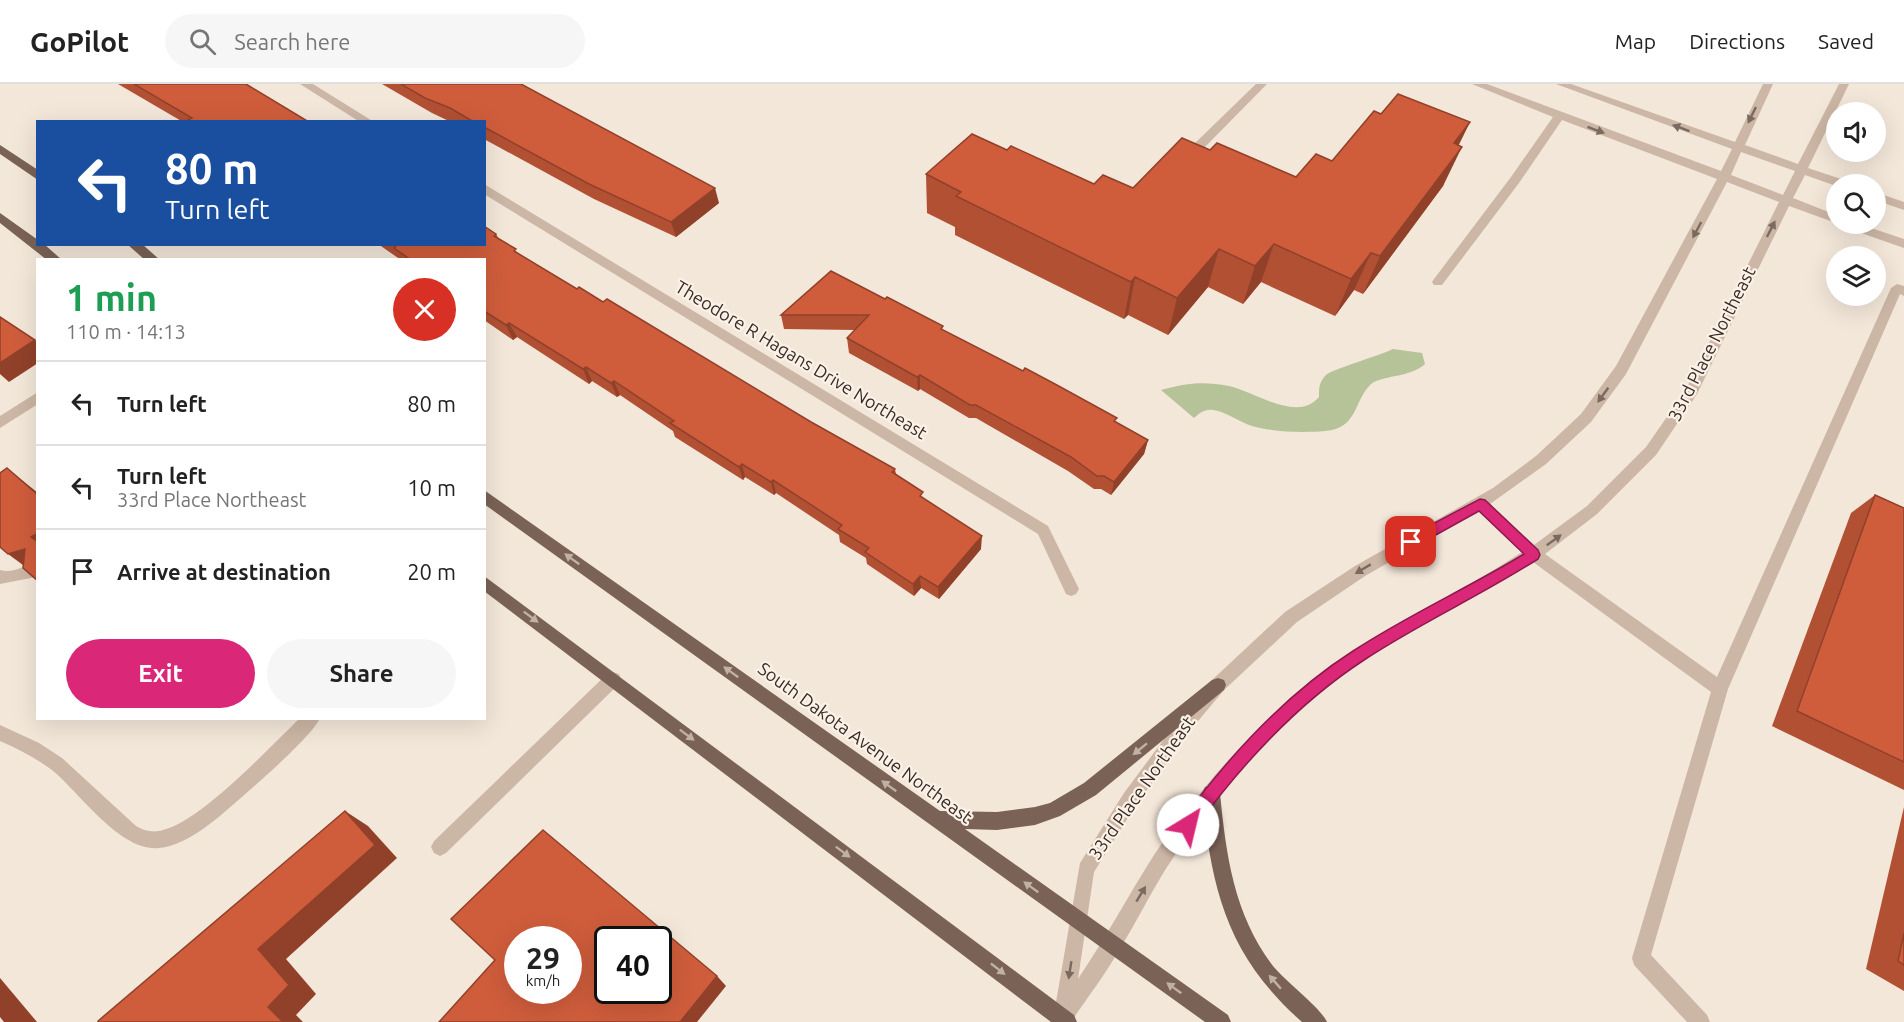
<!DOCTYPE html>
<meta charset="utf-8">
<style>
body{margin:0;font-family:Ubuntu,sans-serif;background:#f6f6f6;color:#222;height:100vh;display:flex;flex-direction:column;font-size:22px;white-space:nowrap}
*{box-sizing:border-box;margin:0}
p{font-size:20px;color:#767676}
.icon{flex:none;width:33px;height:33px;fill:none;stroke:currentColor;stroke-width:2;stroke-linecap:round;stroke-linejoin:round}
.map{position:relative;flex:1;overflow:hidden}
.panel{position:absolute;left:36px;top:174px;width:450px;height:462px;display:flex;flex-direction:column;background:#fff;border-radius:0px;box-shadow:0 6px 24px #0002}
.panel>*{flex:none}
.guide{position:absolute;left:36px;top:36px;width:450px;height:126px;border-radius:0px;box-shadow:0 6px 24px #0002;background:#1a4fa0;color:#fff;overflow:hidden}
.fabs{position:absolute;left:1826px;top:18px;display:grid;gap:12px}
.fabs a{display:grid;place-items:center;width:60px;height:60px;border-radius:50%;background:#fff;box-shadow:0 6px 24px #0002;font-size:30px}
.speed{position:absolute;left:504px;top:842px;display:flex;gap:12px;font-size:30px;font-weight:700;text-align:center}
.speed>*{display:grid;place-content:center;width:78px;height:78px;border-radius:50%;background:#fff;box-shadow:0 6px 24px #0002;line-height:1}
.speed small{font-size:15px;font-weight:400}
.speed .limit{border:3px solid #111;border-radius:9px;background:#fff;color:#111}
.pin{position:absolute;display:grid;place-items:center;width:51px;height:51px;color:#fff;margin:-26px;border-radius:12px;box-shadow:0 3px 9px #0006}
.me{position:absolute;width:66px;margin:-33px;rotate:36deg;stroke-linejoin:round;filter:drop-shadow(0 0 4px #0008)}
.turn{display:flex;align-items:center;gap:21px;height:126px;padding:0 30px;font-size:27px}
.turn .icon{width:78px;height:78px;stroke-width:2.5}
.turn b{display:block;font-size:42px;line-height:51px}
.round{display:grid;place-items:center;flex:none;width:63px;height:63px;border-radius:32px;background:#f6f6f6}
.head{display:flex;align-items:center;justify-content:space-between;height:102px;padding:0 30px}
h1{font-size:36px;font-weight:600;line-height:45px;color:#1e9e55}
.button{display:flex;gap:12px;margin-top:auto;padding:12px 30px}
.button a{flex:1;height:69px;border-radius:36px;background:#db2777;color:#fff;font-size:24px;font-weight:600;line-height:69px;text-align:center}
.button a+a{background:#f6f6f6;color:#222}
ul{padding:0;list-style:none}
li{display:flex;align-items:center;gap:18px;height:84px;padding:0 30px;border-top:2px solid #e0e0e0}
li div{flex:1}
li b{display:block;font-size:22px}
li em{font-style:normal}
header{display:flex;align-items:center;gap:36px;box-sizing:border-box;height:84px;padding:0 30px;background:#fff;border-bottom:2px solid #e0e0e0}
header strong{font-size:28px}
nav{display:flex;gap:33px;margin-inline-start:auto;font-size:21px}
.search{width:420px;height:54px;background:#f6f6f6;display:flex;align-items:center;gap:15px;box-sizing:border-box;padding:0 21px;border-radius:33px;color:#767676;font-size:22px}
.map>svg:first-child{display:block}
</style>
<header>
<strong>GoPilot</strong>
<div class="search"><svg class="icon" aria-label="search" viewBox="0 0 24 24"><circle cx="10" cy="10" r="6"/><path d="M15 15l6 6"/></svg>Search here</div>
<nav><a>Map</a><a>Directions</a><a>Saved</a></nav>
</header>
<div class="map">
<svg width="1904" height="938" viewBox="0 0 1904 938">
<rect width="100%" height="100%" fill="#f3e7d9"/>
<path fill="#b6c398" d="M1393,265L1422,269L1425,280C1410,294 1380,291 1370,301C1353,319 1358,344 1325,347C1302,349 1273,348 1252,342C1239,338 1227,328 1213,326C1204,325 1200,329 1194,334L1161,306C1186,299 1203,297 1229,302C1256,308 1297,339 1319,313C1319,304 1319,298 1326,291C1330,286 1381,271 1393,265Z"/>
<g fill="none" stroke-linecap="round" stroke-linejoin="round">
<g fill="#ccb6a5" fill-rule="evenodd">
<polygon points="300,0 313,0 374,38 360,38"/>
<polygon points="1256,0 1267,0 1199,69 1191,69 1191,63"/>
<path d="M1472,0H1487L1721,87L1732,65L1556,0H1571L1735,58L1763,0H1773L1745,61L1798,80L1839,0H1849L1808,84L1847,97L1849,100L1836,102L1805,91L1793,114L1836,131V139L1789,122L1697,310L1656,371L1597,430L1545,470L1717,593L1891,204L1897,200L1904,202V212L1900,210L1728,605L1651,871L1707,931L1710,938H1687L1634,881L1632,874L1711,608L1533,478C1464,523 1384,556 1320,609C1265,654 1206,724 1167,783C1150,810 1136,839 1119,866C1105,891 1087,914 1071,938H1050L1054,930L1080,779L1124,709L1176,639L1212,596L1285,528L1355,482L1493,404L1536,372L1581,330L1616,282L1717,95L1562,36L1519,99L1442,201H1434L1432,198L1434,195L1511,93L1553,33ZM1741,68L1795,87L1783,111L1731,91ZM1727,98L1779,118L1685,307L1646,363L1587,422L1534,461L1490,420L1546,380L1591,338L1626,290ZM1478,427L1522,468C1453,514 1374,546 1309,599C1254,642 1193,713 1154,771C1128,812 1105,855 1078,895L1094,788L1136,721L1188,649L1224,606L1297,538L1365,492Z"/>
<polygon points="484,100 1048,442 1079,505 1076,510 1071,512 1066,510 1038,450 484,110"/>
<polygon points="1875,108 1904,118 1904,126 1875,116"/>
<polygon points="1842,140 1859,140 1904,155 1904,164 1844,143"/>
<polygon points="38,308 38,320 0,344 0,332"/>
<path d="M38,477L36,493L0,500V486C13,490 26,481 38,477Z"/>
<polygon points="613,588 619,590 621,595 619,600 446,769 440,772 434,769 431,763 434,757 607,590"/>
<path d="M300,634H320C313,651 259,698 243,712C221,731 190,761 159,764C120,768 80,709 52,686C36,674 18,665 0,657V641L39,659L62,674L136,742C144,747 154,749 163,746C201,737 270,663 300,634Z"/>
</g>
<g fill="#7a6256" fill-rule="evenodd">
<polygon points="0,61 38,86 38,96 0,70"/>
<polygon points="0,129 38,156 38,160 44,160 62,176 47,176 0,139"/>
<polygon points="127,160 142,160 160,176 145,176"/>
<polygon points="484,406 940,727 997,728 1035,723 1050,719 1084,699 1212,596 1218,594 1224,596 1226,601 1224,606 1096,711 1060,732 1035,741 997,746 965,745 1228,931 1231,938 1205,938 484,420"/>
<polygon points="484,492 1074,931 1077,938 1051,938 484,507"/>
<path d="M1211,701L1217,703L1220,709C1226,771 1234,831 1273,882C1286,898 1321,924 1327,938H1302C1227,872 1211,805 1202,709L1205,703Z"/>
</g>
</g>
<g fill="#b25034">
<polygon points="118,0 246,0 309,38 183,38"/>
<polygon points="382,0 521,0 719,119 676,153 594,115 484,55 484,38 451,38 432,29"/>
<polygon points="1381,30 1470,38 1458,61 1443,102 1363,210 1354,206 1335,232 1261,198 1243,220 1208,203 1168,251 1128,231 1124,235 955,151 955,143 927,129 926,90 1007,66 1094,100 1133,104 1210,66 1296,93 1332,77"/>
<polygon points="496,150 499,155 518,169 577,205 895,385 896,390 981,465 939,515 921,504 914,512 867,480 866,474 840,458 839,451 776,409 774,411 745,393 743,396 675,353 673,347 620,311 617,313 592,297 589,300 517,253 513,256 484,236 484,176 401,176 378,160 484,160"/>
<polygon points="831,187 1116,338 1148,356 1144,370 1111,411 1101,405 1094,405 1068,387 976,334 969,334 920,305 918,307 849,269 847,254 855,246 784,245 781,231"/>
<polygon points="1875,411 1904,424 1904,706 1772,642 1851,429"/>
<polygon points="1904,723 1904,907 1866,885"/>
</g>
<g fill="#91412a">
<polygon points="1470,38 1451,77 1454,59"/>
<polygon points="1462,63 1443,102 1363,210 1380,172"/>
<polygon points="715,104 719,119 676,153 671,138"/>
<polygon points="1274,160 1261,198 1243,220 1255,182"/>
<polygon points="1219,165 1208,203 1168,251 1177,214"/>
<polygon points="1371,169 1354,206 1335,232 1351,195"/>
<polygon points="1135,193 1128,231 1124,235 1131,198"/>
<polygon points="509,239 517,253 513,256 506,241"/>
<polygon points="35,256 38,258 38,279 9,298 0,290 0,279"/>
<polygon points="586,283 592,297 589,300 583,285"/>
<polygon points="920,291 920,305 918,307 917,293"/>
<polygon points="614,297 620,311 617,313 611,299"/>
<polygon points="1148,356 1144,370 1111,411 1114,398"/>
<polygon points="742,380 745,393 743,396 739,383"/>
<polygon points="7,384 38,409 38,411"/>
<polygon points="773,396 776,409 774,411 771,398"/>
<polygon points="38,449 38,458 31,453"/>
<polygon points="982,452 981,465 939,515 938,503"/>
<polygon points="25,465 23,481 8,470"/>
<polygon points="920,492 921,504 914,512 913,500"/>
<polygon points="345,727 368,742 397,774 286,875 316,910 296,931 303,938 283,938 268,923 258,865"/>
<polygon points="717,892 726,902 697,938 680,938"/>
<polygon points="0,894 37,938 4,938 0,933"/>
</g>
<g fill="#cf5d3c" stroke="#91412a" stroke-width="1.5" fill-rule="evenodd">
<polygon points="134,0 246,0 309,38 191,38 188,36 192,34"/>
<polygon points="401,0 521,0 715,104 671,138 589,100 484,43 484,38 474,38 450,24 425,14"/>
<polygon points="1398,10 1470,38 1454,59 1462,63 1380,172 1371,169 1351,195 1274,160 1255,182 1219,165 1177,214 1135,193 1131,198 956,112 961,108 926,90 972,50 1007,66 1011,62 1094,100 1103,91 1133,104 1182,54 1210,66 1217,59 1296,93 1316,70 1332,77 1374,27 1381,30"/>
<polygon points="484,142 496,150 494,152 516,165 514,167 577,205 579,203 603,218 607,215 811,338 895,385 892,388 923,408 920,412 982,452 938,503 920,492 913,500 865,468 869,464 838,445 842,441 773,396 771,398 742,380 739,383 670,339 674,337 614,297 611,299 586,283 583,285 509,239 506,241 484,227 484,176 411,176 394,164 396,162 393,160 484,160"/>
<polygon points="831,187 885,215 887,213 943,242 941,245 1023,287 1025,284 1055,300 1117,334 1114,337 1148,356 1114,398 1104,392 1097,392 1071,373 976,321 970,321 920,291 917,293 847,254 869,231 781,231"/>
<polygon points="0,233 35,256 0,279"/>
<polygon points="7,384 38,411 38,449 31,453 38,458 38,497 23,484 25,465 8,470 0,463 0,389"/>
<polygon points="1875,411 1904,424 1904,678 1797,627"/>
<polygon points="345,727 375,761 258,865 289,901 268,923 283,938 98,938 98,937"/>
<path d="M543,746L717,892L680,938H439L495,876L451,835ZM518,855H568V906H518ZM608,855H658V906H608Z"/>
<polygon points="1904,849 1904,881 1898,877"/>
</g>
<defs><path id="oneway-solid" d="M-6-.8H1V-3.2L6.5 0L1 3.2V.8H-6Z" transform="scale(1.5)"/></defs>
<g fill="#7a6a60">
<use href="#oneway-solid" transform="translate(1752 31) rotate(116)"/>
<use href="#oneway-solid" transform="translate(1681 44) rotate(-160)"/>
<use href="#oneway-solid" transform="translate(1596 46) rotate(21)"/>
<use href="#oneway-solid" transform="translate(1771 145) rotate(-63)"/>
<use href="#oneway-solid" transform="translate(1697 146) rotate(118)"/>
<use href="#oneway-solid" transform="translate(1603 311) rotate(126)"/>
<use href="#oneway-solid" transform="translate(1554 456) rotate(-36)"/>
<use href="#oneway-solid" transform="translate(1363 485) rotate(149)"/>
<use href="#oneway-solid" transform="translate(1141 810) rotate(-59)"/>
<use href="#oneway-solid" transform="translate(1070 886) rotate(99)"/>
</g>
<g fill="#c1b1a5">
<use href="#oneway-solid" transform="translate(572 475) rotate(-144)"/>
<use href="#oneway-solid" transform="translate(531 533) rotate(37)"/>
<use href="#oneway-solid" transform="translate(731 588) rotate(-144)"/>
<use href="#oneway-solid" transform="translate(687 651) rotate(37)"/>
<use href="#oneway-solid" transform="translate(1140 665) rotate(141)"/>
<use href="#oneway-solid" transform="translate(889 702) rotate(-144)"/>
<use href="#oneway-solid" transform="translate(843 768) rotate(37)"/>
<use href="#oneway-solid" transform="translate(1031 803) rotate(-144)"/>
<use href="#oneway-solid" transform="translate(998 885) rotate(38)"/>
<use href="#oneway-solid" transform="translate(1275 898) rotate(-131)"/>
<use href="#oneway-solid" transform="translate(1174 904) rotate(-144)"/>
</g>
<path fill="#db2777" stroke="#8e194d" stroke-width="1.5" d="M1480,415L1485,416L1538,466L1540,471L1538,475C1482,511 1420,539 1364,576C1297,620 1240,682 1193,747L1188,749L1182,747L1180,741L1182,736C1229,672 1286,610 1353,567C1408,531 1468,504 1524,470L1479,427L1416,462H1406L1404,458L1406,454Z"/>
<g text-anchor="middle" stroke-width="4.5" stroke-linejoin="round" paint-order="stroke">
<g font-size="18" fill="#372c27" stroke="#fbf1e6">
<text transform="translate(1712 260) rotate(-63)" y="6">33rd Place Northeast</text>
<text transform="translate(801 276) rotate(31)" y="6">Theodore R Hagans Drive Northeast</text>
<text transform="translate(865 659) rotate(36)" y="6">South Dakota Avenue Northeast</text>
<text transform="translate(1142 704) rotate(-55)" y="6">33rd Place Northeast</text>
</g>
</g>
</svg>
<div class="fabs">
<a><svg class="icon" aria-label="sound" viewBox="0 0 24 24"><path d="M4 9h4l5-4v14l-5-4H4zM17 9q2 3 0 6"/></svg></a>
<a><svg class="icon" aria-label="search" viewBox="0 0 24 24"><circle cx="10" cy="10" r="6"/><path d="M15 15l6 6"/></svg></a>
<a><svg class="icon" aria-label="layers" viewBox="0 0 24 24"><path d="M12 4l9 5-9 5-9-5zM3 14l9 5 9-5"/></svg></a>
</div>
<div class="speed"><div>29<small>km/h</small></div><div class="limit">40</div></div>
<div class="pin" style="left:1411px;top:458px;background:#d93025"><svg class="icon" aria-label="arrive" viewBox="0 0 24 24"><path d="M6 21V4h12l-3 4 3 4H6"/></svg></div>
<svg class="me" style="left:1188px;top:741px" viewBox="-20 -20 40 40"><circle r="19" fill="#fff"/><path d="M0-13L10 11 0 6-10 11z" fill="#db2777"/></svg>
<div class="guide">
<div class="turn"><svg class="icon" aria-label="left" viewBox="0 0 24 24"><path d="M17 20v-9H6M10 6l-5 5 5 5"/></svg><div><b>80 m</b>Turn left</div></div>
</div>
<section class="panel">
<div class="head"><div><h1>1 min</h1><p>110 m · 14:13</p></div><a class="round" style="background:#d93025;color:#fff"><svg class="icon" aria-label="close" viewBox="0 0 24 24"><path d="M6 6l12 12M18 6L6 18"/></svg></a></div>
<ul>
<li><svg class="icon" aria-label="left" viewBox="0 0 24 24"><path d="M17 20v-9H6M10 6l-5 5 5 5"/></svg><div><b>Turn left</b></div><em>80 m</em></li>
<li><svg class="icon" aria-label="left" viewBox="0 0 24 24"><path d="M17 20v-9H6M10 6l-5 5 5 5"/></svg><div><b>Turn left</b><p>33rd Place Northeast</p></div><em>10 m</em></li>
<li><svg class="icon" aria-label="arrive" viewBox="0 0 24 24"><path d="M6 21V4h12l-3 4 3 4H6"/></svg><div><b>Arrive at destination</b></div><em>20 m</em></li>
</ul>
<div class="button"><a>Exit</a><a>Share</a></div>
</section>
</div>
